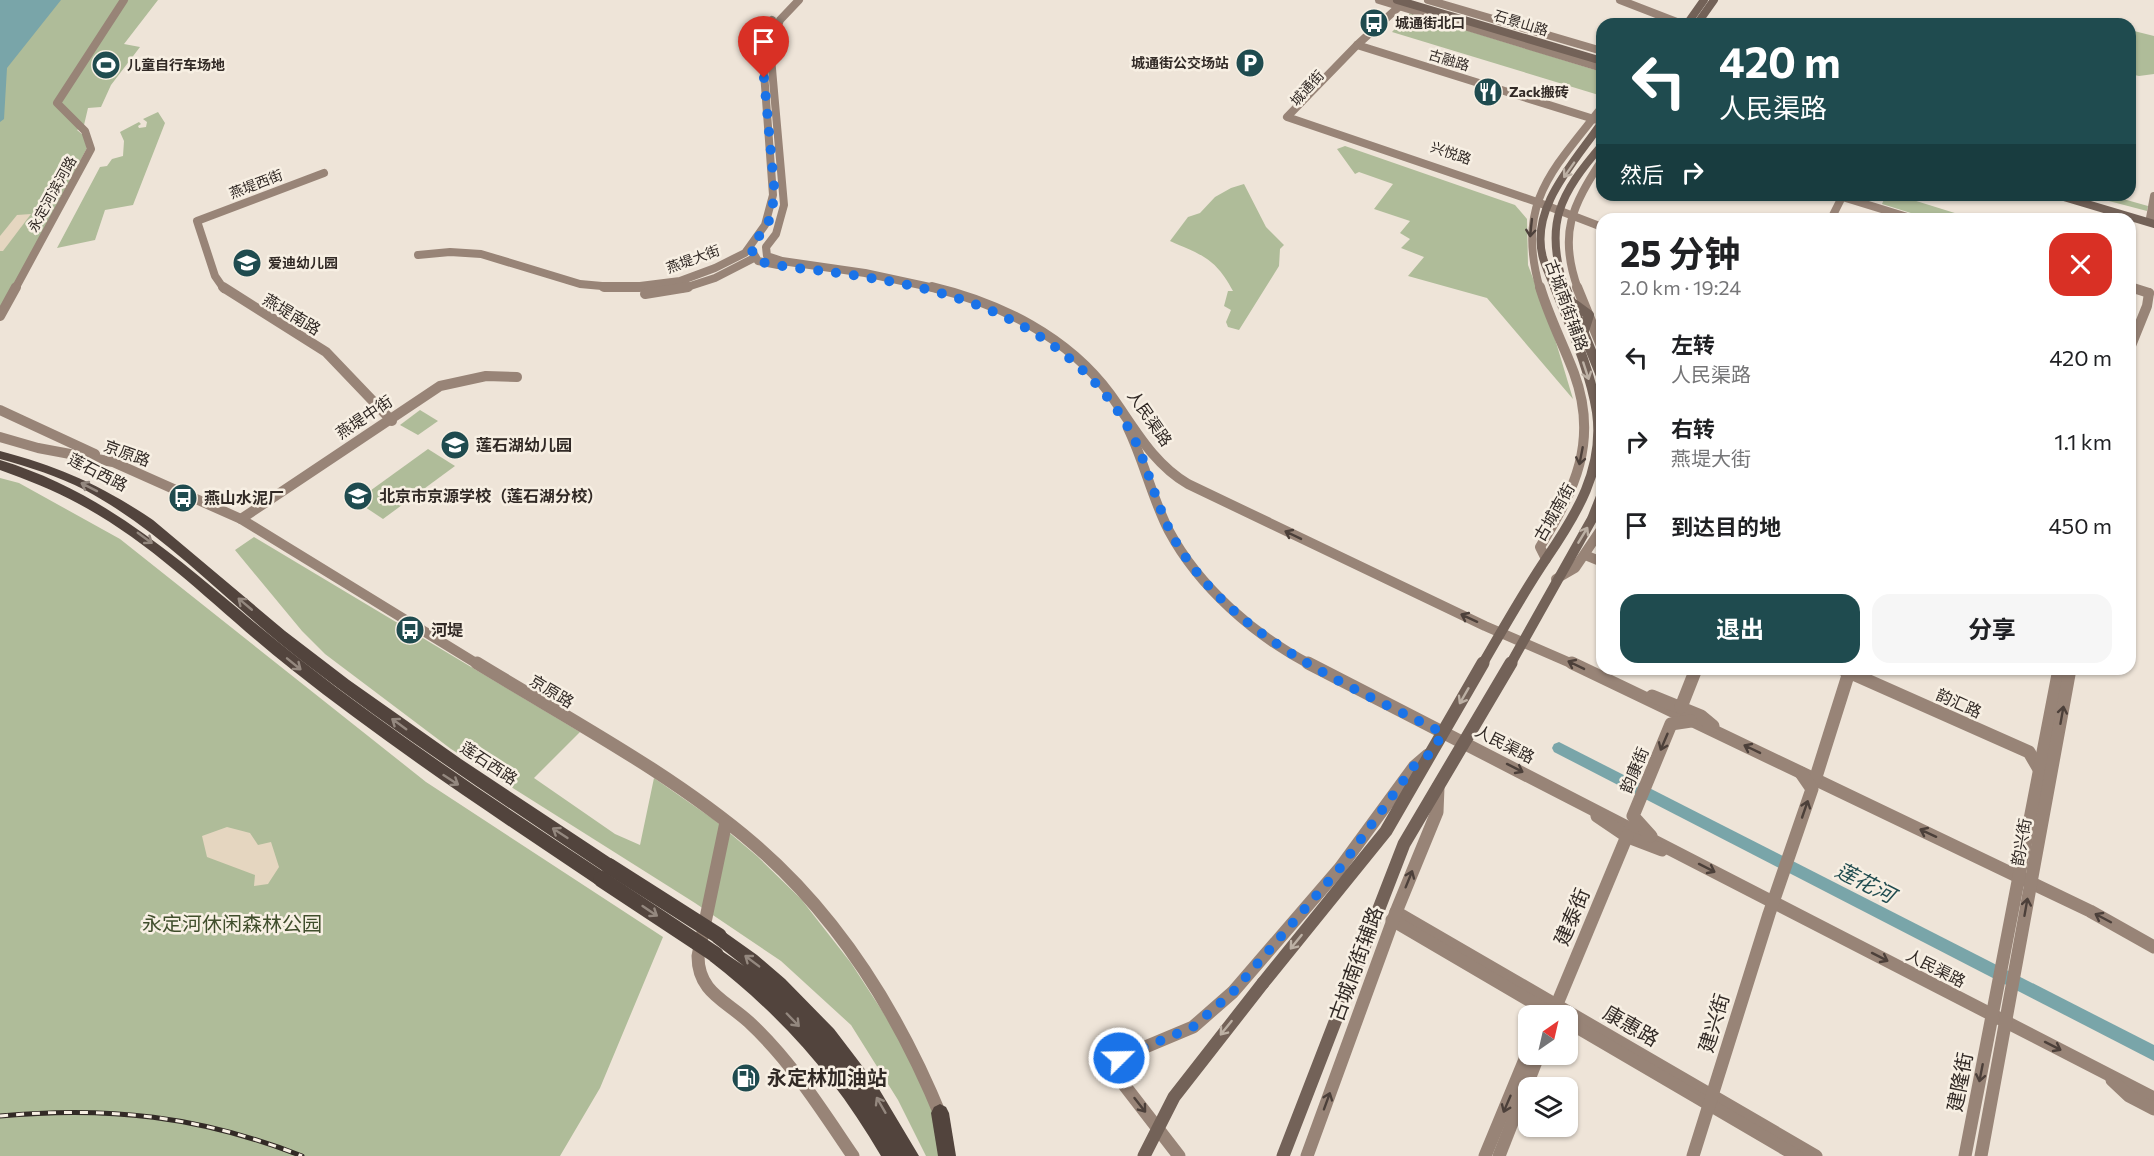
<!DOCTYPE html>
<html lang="zh">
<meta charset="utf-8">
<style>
body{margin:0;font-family:Commissioner,"Noto Sans SC",sans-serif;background:#f6f6f6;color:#202124;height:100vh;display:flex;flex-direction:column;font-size:22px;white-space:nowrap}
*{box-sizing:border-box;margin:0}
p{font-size:20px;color:#757577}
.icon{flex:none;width:33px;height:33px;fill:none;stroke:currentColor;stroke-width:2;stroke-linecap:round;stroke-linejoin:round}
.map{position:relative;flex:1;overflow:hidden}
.details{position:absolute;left:1596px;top:213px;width:540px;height:462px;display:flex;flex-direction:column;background:#fff;border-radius:18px;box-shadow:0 2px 4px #0004}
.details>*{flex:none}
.top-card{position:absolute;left:1596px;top:18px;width:540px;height:183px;border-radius:18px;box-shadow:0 2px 4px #0004;background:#1f4b4f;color:#fff;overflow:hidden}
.needle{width:39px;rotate:34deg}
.controls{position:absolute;left:1518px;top:1005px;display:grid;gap:12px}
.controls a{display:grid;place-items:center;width:60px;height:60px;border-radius:12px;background:#fff;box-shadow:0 2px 4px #0004;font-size:30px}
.pin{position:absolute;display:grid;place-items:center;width:51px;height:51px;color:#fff;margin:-62px -26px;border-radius:50% 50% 50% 0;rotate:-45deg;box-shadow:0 0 6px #0007}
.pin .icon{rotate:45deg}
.me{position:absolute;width:66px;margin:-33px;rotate:67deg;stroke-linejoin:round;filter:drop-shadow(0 0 4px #0008)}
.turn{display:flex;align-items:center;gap:21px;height:126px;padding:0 24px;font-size:27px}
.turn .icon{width:78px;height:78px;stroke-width:2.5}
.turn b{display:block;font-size:42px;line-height:51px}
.then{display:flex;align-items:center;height:57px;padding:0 24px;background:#0003;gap:12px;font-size:22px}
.round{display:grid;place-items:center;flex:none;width:63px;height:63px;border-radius:18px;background:#f6f6f6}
.head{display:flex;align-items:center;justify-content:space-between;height:102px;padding:0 24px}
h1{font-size:36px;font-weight:700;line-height:45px}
.cta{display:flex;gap:12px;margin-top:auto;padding:12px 24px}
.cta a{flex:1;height:69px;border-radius:18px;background:#1f4b4f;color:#fff;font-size:24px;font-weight:700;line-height:69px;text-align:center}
.cta a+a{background:#f6f6f6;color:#202124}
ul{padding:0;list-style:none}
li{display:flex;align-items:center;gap:18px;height:84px;padding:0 24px}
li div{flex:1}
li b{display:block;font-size:22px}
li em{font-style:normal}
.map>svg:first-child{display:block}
</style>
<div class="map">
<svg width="2154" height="1156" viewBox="0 0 2154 1156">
<rect width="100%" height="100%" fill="#eee4d8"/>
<g fill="#afbc99">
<polygon points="0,0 158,0 124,44 140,47 111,85 101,107 88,108 84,125 77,130 83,135 87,148 0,311"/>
<polygon points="1410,13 1602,72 1602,96 1392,32"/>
<polygon points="2130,30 2154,36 2154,74 2139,76 2130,74"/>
<polygon points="158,112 165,123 133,205 105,210 95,240 57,248 100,167 107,166 112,159 123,156 124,141 120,132 139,122 141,124 138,126 139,128 146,127 147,122 143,119"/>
<polygon points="1345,146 1515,205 1527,219 1528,265 1552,329 1573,399 1487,298 1408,276 1424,257 1401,248 1410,239 1400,233 1410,221 1374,209 1393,184 1359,172 1355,174 1337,149"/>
<path d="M1244,184L1266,227L1284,245L1280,249L1279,266L1239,330L1228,327L1226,322L1231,310L1224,306L1228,291H1233C1215,257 1201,255 1170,241L1188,217L1200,213L1215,197L1231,188Z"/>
<polygon points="1886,195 1897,195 1958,214 1956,219 1930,219 1882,204"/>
<polygon points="2086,195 2109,195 2148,206 2147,211"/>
<polygon points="420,410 438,421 418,435 400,425"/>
<polygon points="428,449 455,466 383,519 356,501"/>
<polygon points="0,478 19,483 120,539 426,782 663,937 600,1088 560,1156 0,1156"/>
<polygon points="254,537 580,732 534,778 615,834 640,845 654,778 713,819 757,856 801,899 851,963 903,1043 936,1117 942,1156 926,1156 898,1100 851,1025 781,961 695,903 451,749 325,654 302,631 235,550"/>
</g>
<g fill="#e5d6c0">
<polygon points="31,214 3,251 0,251 0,236 17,215"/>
<polygon points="227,827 250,833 258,845 271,842 279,867 268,884 254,886 255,875 207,857 202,836"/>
</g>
<polygon fill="#79a5a9" points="0,0 61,0 7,68 4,119 0,122"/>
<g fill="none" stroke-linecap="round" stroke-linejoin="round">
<polygon fill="#79a5a9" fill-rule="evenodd" points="1559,742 2154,1045 2154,1061 1554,752 1552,748 1554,744"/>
<g stroke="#988477" stroke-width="8">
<polyline points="799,0 780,20 770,46 784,205 776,234 766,247 767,256 782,261 865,273 939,289"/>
<polyline points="1379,0 1602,68"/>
<polyline points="1428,0 1602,51"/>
<polyline points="1620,0 1682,24"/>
<polyline points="1404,2 1357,45 1287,117 1537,202 1602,227"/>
<polyline points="1357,45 1597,120"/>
<polyline points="1836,195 1914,219"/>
<polyline points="2154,196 2150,218 2154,221"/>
<polyline points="1831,219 1842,197"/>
<polyline points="751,249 758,261 778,265"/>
<polyline points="418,255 450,252 481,254 580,284 624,288 680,281 715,268 745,253 765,225 773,195 762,45 772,20"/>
<polyline points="2130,287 2135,289"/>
<polyline points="15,289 91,149 85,131 57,103 124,0"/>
<polyline points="224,289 215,276 197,221 324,173"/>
<polyline points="681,289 715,278 754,258"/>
<path d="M1540,289C1515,203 1552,171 1602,107"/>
<path d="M1578,289C1558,234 1572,206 1602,160"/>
</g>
<g stroke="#988477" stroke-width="10">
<polyline points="223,287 326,352 392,421"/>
<polyline points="604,287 640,287"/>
<path d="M932,287C1000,303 1068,337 1110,394C1134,427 1152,463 1188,484L1485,626L1575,665"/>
<path d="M1540,287C1549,317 1563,344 1574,373C1599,441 1575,489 1540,547L1546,559"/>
<polyline points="1577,287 1602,348"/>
<polyline points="2130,287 2149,293"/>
<polyline points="645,294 688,287"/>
<polyline points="0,316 16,287"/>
<polyline points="2130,348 2147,306 2149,293"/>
<polyline points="0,410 95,454"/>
<path d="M1128,428C1144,461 1152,498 1169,531C1199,587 1255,636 1311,665"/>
<polyline points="0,437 38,448 113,462 241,519 479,665"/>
<polyline points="241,519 440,386 486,376 517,377"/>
<polyline points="1585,555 1602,562"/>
<polyline points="1556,579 1575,568 1602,528"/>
</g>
<g stroke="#988477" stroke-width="13">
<path d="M477,663C570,720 671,773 754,844C839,917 900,1016 942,1119"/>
<polyline points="1308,663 2154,1098"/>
<polyline points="1572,663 2090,911 2154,947"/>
<polyline points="1842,669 2029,752 2040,771"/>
<polyline points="1652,696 1701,716 1713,726"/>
<polyline points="1681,707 1696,669"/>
<polyline points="1815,780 1850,669"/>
<polyline points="1597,816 1628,837 1662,850"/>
<path d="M726,822L698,956C698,992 725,1000 749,1022C791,1061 821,1109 853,1156"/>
<polyline points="1651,836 1633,816 1671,724 1691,721"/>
<polyline points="1396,912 1816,1156"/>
<polyline points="1392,920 1556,1016"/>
<polyline points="1552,1016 1627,836"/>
<polyline points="1568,1022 1797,1156"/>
<polyline points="2112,1080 2129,1096 2154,1109"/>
<polyline points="1179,1156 1118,1077 1119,1058 1193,1027 1233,992 1340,868 1414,767 1428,755"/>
<polyline points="1307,1156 1396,912 1437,812 1438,787"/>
<polyline points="1485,1156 1528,1052"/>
<polyline points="1499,1156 1539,1054"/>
<polyline points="1693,1156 1769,914 1812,789 1801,773"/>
<polyline points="1965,1156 2059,669"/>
<polyline points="1981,1156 2070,669"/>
</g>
<g stroke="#736258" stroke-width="8">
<polyline points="1397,0 1602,61"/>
<polyline points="1687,24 1704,0"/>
<polyline points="1697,24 1714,0"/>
<polyline points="2057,195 2154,224"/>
<path d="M1555,289C1551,279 1546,268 1543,258C1529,207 1576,161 1602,122"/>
<path d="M1565,289C1543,224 1560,194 1602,145"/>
</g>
<g stroke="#736258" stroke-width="10">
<polyline points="1565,287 1602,378"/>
<polyline points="1574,304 1589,315 1584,331"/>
<path d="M1482,665C1503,629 1523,593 1546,559C1576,515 1605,469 1597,412C1590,369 1571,328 1555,287"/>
<polyline points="1510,665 1592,519 1602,494"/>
</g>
<g stroke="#736258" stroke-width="13">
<polyline points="1263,983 1386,831 1483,663"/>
<polyline points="1283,1156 1404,844 1511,663"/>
</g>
<g fill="#52443d" fill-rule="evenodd">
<path d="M0,451C60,467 101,485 153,520L285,631L349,680L461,759L615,861L617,866L615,871L609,874L603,871C502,803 399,736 302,661C229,605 167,534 85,490C58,476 29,467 0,459Z"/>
<path d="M0,460C124,498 202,583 301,660C399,737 503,805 607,874L609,879L607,884L601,887L595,884C492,815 388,746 291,669C221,614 158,546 79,504C54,490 27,480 0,470Z"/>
<path d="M719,928L757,955L785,979L834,1029L876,1084L919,1156H881C835,1077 782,1017 710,961L708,955L710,949L716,947L744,966L713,942L711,936L713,930Z"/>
<polygon points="940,1104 946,1107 949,1113 956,1156 938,1156 931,1113 934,1107"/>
</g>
<g stroke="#322a26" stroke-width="5">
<path id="rail" d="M0,1116C108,1106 200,1116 302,1156"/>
</g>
<use href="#rail" stroke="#f7efe3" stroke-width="3" stroke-dasharray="8" stroke-linecap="butt"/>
<polyline stroke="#736258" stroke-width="13" points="1144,1156 1174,1097 1263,983"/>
<g stroke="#52443d" stroke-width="16">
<polyline points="609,866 719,936"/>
<polyline points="601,879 716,955"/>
</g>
</g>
<defs><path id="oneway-shaft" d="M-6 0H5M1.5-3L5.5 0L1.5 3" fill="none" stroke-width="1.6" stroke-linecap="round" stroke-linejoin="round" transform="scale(1.5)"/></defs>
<g stroke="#bcb0a4">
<use href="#oneway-shaft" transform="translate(1569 170) rotate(125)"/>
<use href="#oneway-shaft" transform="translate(1586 371) rotate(72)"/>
<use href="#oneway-shaft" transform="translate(1583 535) rotate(-59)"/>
<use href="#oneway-shaft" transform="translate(1464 696) rotate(120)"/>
<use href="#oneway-shaft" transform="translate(1296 942) rotate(129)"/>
<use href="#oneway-shaft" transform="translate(1226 1028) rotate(129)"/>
</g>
<g stroke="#4c403a">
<use href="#oneway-shaft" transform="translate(1531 228) rotate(96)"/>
<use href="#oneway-shaft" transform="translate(1581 456) rotate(101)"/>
<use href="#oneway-shaft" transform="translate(1293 535) rotate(-154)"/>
<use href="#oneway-shaft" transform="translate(1469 618) rotate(-155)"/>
<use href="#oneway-shaft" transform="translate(1576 665) rotate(-154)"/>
<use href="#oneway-shaft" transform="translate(2062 715) rotate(-80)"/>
<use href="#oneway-shaft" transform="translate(1664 742) rotate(113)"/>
<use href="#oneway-shaft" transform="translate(1752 749) rotate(-154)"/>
<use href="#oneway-shaft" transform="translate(1515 768) rotate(27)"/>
<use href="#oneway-shaft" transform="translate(1805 809) rotate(-71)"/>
<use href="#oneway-shaft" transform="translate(1928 833) rotate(-155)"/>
<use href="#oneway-shaft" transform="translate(1707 868) rotate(27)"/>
<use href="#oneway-shaft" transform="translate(1409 879) rotate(-68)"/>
<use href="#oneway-shaft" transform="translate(2026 907) rotate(-80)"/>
<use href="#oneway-shaft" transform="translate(2103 918) rotate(-152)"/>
<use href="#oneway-shaft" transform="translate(1880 957) rotate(27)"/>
<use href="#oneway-shaft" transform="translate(2053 1046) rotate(27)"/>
<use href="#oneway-shaft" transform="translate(1981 1073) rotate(101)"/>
<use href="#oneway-shaft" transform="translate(1327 1101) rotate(-70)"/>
<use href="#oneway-shaft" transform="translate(1507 1104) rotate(113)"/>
<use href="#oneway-shaft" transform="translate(1140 1105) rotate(52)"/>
</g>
<g stroke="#94887f">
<use href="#oneway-shaft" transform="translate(89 487) rotate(-153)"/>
<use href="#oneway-shaft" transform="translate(145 538) rotate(36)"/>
<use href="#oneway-shaft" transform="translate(245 604) rotate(-140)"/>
<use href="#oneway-shaft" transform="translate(294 664) rotate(39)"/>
<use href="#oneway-shaft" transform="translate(399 724) rotate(-144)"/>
<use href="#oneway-shaft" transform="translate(451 780) rotate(33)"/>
<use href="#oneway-shaft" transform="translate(560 833) rotate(-147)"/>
<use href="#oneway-shaft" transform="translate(650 911) rotate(34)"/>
<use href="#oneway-shaft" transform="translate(752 961) rotate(-143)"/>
<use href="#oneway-shaft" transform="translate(793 1020) rotate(46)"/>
<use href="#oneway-shaft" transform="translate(881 1105) rotate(-120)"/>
</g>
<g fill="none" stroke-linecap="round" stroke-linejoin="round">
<path stroke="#1a73e8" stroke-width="10" stroke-dasharray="0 18" d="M764,78L774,185L773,203L770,219L751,249L758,261C784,268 812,269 838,273C908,283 975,296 1036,334C1079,361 1117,400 1138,447C1153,483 1161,522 1184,555C1245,644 1350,686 1443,733L1431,753L1414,766L1340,868L1233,992L1193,1027L1119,1058"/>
</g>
<defs>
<g id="bus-disc" transform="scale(1.5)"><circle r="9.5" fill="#1f4b4f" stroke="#f7efe3"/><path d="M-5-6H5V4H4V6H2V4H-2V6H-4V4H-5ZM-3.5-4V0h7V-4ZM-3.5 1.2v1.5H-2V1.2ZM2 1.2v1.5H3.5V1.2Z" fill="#fff"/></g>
<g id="parking-disc" transform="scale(1.5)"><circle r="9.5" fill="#1f4b4f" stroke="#f7efe3"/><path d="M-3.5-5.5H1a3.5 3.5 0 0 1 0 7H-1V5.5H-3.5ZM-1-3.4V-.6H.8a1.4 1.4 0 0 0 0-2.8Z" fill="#fff"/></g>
<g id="stadium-disc" transform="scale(1.5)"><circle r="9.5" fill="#1f4b4f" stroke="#f7efe3"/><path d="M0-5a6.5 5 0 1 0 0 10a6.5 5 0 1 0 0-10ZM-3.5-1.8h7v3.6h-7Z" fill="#fff"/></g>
<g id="restaurant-disc" transform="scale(1.5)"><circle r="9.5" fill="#1f4b4f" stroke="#f7efe3"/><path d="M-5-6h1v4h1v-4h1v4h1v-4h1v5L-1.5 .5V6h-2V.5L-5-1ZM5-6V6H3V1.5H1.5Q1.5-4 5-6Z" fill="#fff"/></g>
<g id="school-disc" transform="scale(1.5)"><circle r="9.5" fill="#1f4b4f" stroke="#f7efe3"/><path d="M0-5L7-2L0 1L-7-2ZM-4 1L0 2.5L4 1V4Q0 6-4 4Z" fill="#fff"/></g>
<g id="fuel-disc" transform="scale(1.5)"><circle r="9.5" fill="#1f4b4f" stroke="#f7efe3"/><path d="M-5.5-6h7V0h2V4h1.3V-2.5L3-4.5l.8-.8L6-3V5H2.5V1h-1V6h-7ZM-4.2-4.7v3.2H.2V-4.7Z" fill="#fff"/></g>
</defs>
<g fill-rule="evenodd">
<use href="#bus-disc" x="1374" y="23"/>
<use href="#parking-disc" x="1250" y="63"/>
<use href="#stadium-disc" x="106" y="65"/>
<use href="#restaurant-disc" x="1488" y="92"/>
<use href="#school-disc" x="247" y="263"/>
<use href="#school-disc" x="455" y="445"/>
<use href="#school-disc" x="358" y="496"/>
<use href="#bus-disc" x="183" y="498"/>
<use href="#bus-disc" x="410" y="630"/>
<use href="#fuel-disc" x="746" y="1078"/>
</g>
<g text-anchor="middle" stroke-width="5" stroke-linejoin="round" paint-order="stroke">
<g font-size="14" font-weight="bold" fill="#322a26" stroke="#f7efe3" text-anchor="start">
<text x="1395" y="28">城通街北口</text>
<text x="1229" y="68" text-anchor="end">城通街公交场站</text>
<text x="127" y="70">儿童自行车场地</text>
<text x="1509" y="97">Zack搬砖</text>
<text x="268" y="268">爱迪幼儿园</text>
</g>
<g font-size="14" fill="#322a26" stroke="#f7efe3">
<text transform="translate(1521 23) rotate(17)" y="5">石景山路</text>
<text transform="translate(1449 60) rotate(17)" y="5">古融路</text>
<text transform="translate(1307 88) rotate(-48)" y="5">城通街</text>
<text transform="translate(1451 153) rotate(19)" y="5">兴悦路</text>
<text transform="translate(256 184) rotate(-21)" y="5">燕堤西街</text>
<text transform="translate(52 194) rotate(-61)" y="5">永定河滨河路</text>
<text transform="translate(693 259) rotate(-20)" y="5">燕堤大街</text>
</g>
<g font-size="16" fill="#322a26" stroke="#f7efe3">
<text transform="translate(1567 305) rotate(70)" y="6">古城南街辅路</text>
<text transform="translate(292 314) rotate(31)" y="6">燕堤南路</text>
<text transform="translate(364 417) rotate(-34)" y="6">燕堤中街</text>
<text transform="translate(1150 418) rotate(55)" y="6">人民渠路</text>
<text transform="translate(127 453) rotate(20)" y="6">京原路</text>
<text transform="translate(98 472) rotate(27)" y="6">莲石西路</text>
<text transform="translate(1554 512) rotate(-60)" y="6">古城南街</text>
<text transform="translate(552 691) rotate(31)" y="6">京原路</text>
<text transform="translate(1959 703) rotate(24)" y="6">韵汇路</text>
<text transform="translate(1505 744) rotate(27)" y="6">人民渠路</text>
<text transform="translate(489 763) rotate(33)" y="6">莲石西路</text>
<text transform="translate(1634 770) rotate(-67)" y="6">韵康街</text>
<text transform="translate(2021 842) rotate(-80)" y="6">韵兴街</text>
<text transform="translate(1936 968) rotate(27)" y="6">人民渠路</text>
</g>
<g font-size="16" font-weight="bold" fill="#322a26" stroke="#f7efe3" text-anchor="start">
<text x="476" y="451">莲石湖幼儿园</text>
<text x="379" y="502">北京市京源学校（莲石湖分校）</text>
<text x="204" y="504">燕山水泥厂</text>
<text x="431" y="636">河堤</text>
</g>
<g font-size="20" fill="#322a26" stroke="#f7efe3">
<text transform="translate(1572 917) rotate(-67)" y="7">建泰街</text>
<text transform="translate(1356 964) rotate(-70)" y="7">古城南街辅路</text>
<text transform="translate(1714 1023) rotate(-73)" y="7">建兴街</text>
<text transform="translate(1631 1026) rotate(30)" y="7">康惠路</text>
<text transform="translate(1960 1082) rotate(-79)" y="7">建隆街</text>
</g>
<g font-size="20" fill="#404e2c" stroke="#f7efe3">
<text x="232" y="931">永定河休闲森林公园</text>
</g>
<g font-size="20" font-weight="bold" fill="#322a26" stroke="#f7efe3" text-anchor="start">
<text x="767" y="1085">永定林加油站</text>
</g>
<g font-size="21" font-style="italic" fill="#1f4b4f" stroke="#f7efe3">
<text transform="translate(1865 883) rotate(27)" y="7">莲花河</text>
</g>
</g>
</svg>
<div class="controls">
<a><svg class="needle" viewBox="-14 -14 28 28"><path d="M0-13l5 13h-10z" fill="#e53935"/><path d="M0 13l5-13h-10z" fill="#757577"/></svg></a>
<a><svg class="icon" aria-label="layers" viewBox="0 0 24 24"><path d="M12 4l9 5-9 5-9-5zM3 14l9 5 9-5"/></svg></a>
</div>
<div class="pin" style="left:764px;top:78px;background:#d93025"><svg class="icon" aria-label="arrive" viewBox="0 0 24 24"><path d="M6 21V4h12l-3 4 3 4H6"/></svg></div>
<svg class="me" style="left:1119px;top:1058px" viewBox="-20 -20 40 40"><circle r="17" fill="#1a73e8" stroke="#fff" stroke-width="3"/><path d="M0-11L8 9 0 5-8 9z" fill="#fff"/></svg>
<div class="top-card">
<div class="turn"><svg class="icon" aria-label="left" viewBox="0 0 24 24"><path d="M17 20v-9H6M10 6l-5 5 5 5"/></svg><div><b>420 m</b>人民渠路</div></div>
<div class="then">然后<svg class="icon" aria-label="right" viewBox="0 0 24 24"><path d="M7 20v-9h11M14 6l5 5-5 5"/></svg></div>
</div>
<section class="details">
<div class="head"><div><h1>25 分钟</h1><p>2.0 km · 19:24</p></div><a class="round" style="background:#d93025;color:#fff"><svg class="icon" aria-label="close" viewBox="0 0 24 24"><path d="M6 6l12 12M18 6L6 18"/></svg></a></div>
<ul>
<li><svg class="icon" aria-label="left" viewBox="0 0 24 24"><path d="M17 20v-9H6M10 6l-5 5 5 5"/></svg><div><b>左转</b><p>人民渠路</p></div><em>420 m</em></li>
<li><svg class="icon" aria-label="right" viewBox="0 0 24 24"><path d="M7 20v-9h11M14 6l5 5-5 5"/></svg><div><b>右转</b><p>燕堤大街</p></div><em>1.1 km</em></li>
<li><svg class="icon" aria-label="arrive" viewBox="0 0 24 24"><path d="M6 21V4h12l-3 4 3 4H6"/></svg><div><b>到达目的地</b></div><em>450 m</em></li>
</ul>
<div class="cta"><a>退出</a><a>分享</a></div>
</section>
</div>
